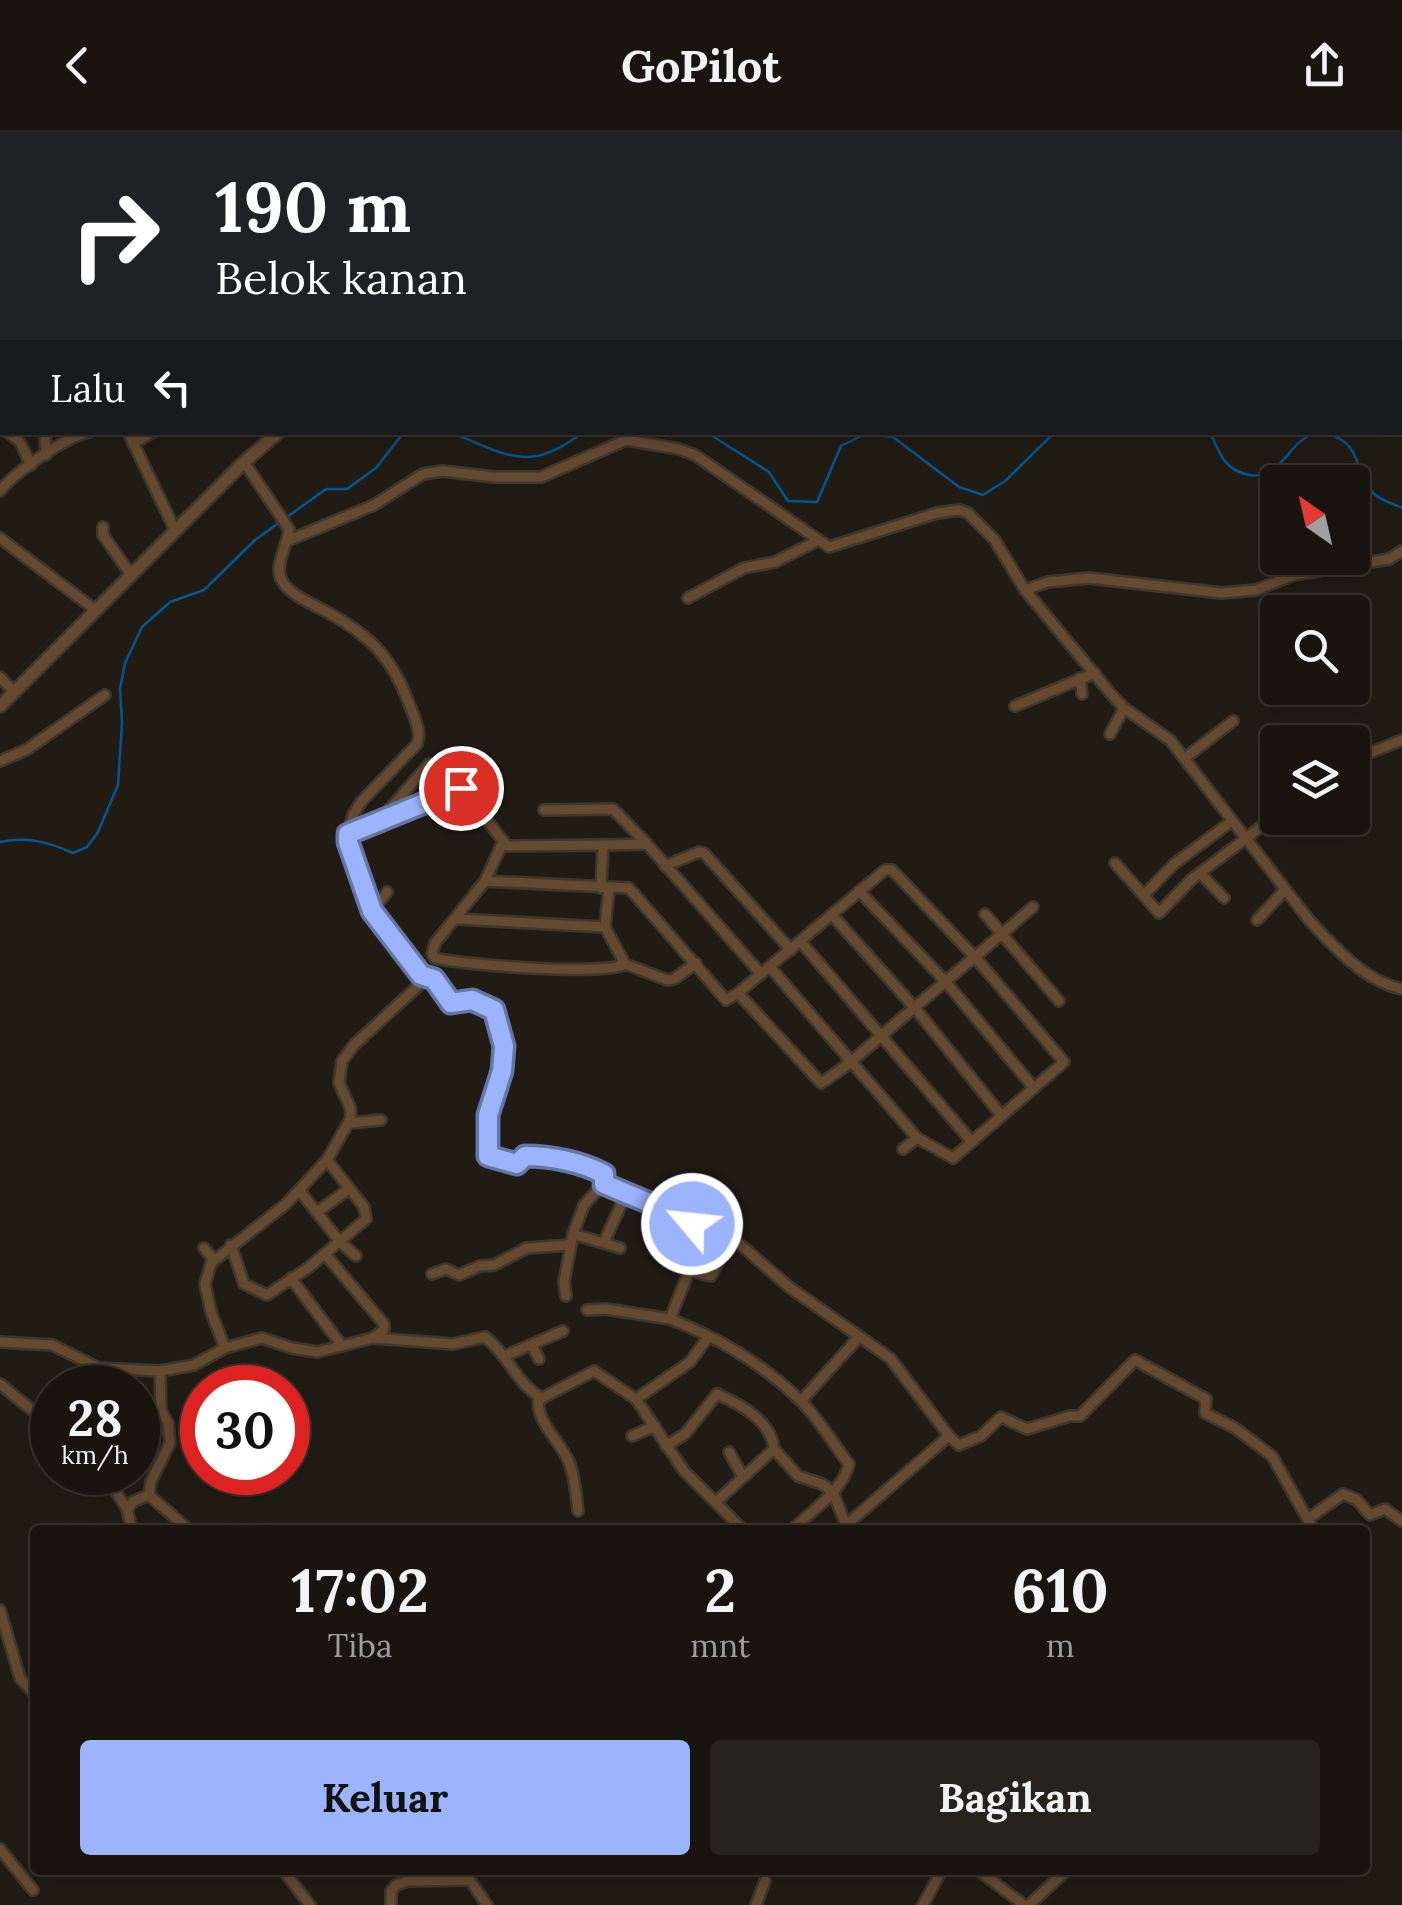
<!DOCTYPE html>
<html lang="id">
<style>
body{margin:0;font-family:Lora,serif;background:#26221c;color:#f1f3f6;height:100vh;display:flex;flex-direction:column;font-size:38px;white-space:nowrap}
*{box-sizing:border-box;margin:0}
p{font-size:32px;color:#9f9f9e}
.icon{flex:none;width:55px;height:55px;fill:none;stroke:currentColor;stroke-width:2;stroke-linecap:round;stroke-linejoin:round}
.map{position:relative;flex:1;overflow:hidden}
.details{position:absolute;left:30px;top:1395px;width:1340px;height:350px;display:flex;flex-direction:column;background:#19150e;border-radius:10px;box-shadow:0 5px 25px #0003,0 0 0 2px #37342e}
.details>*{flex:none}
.hud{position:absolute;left:0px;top:0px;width:1402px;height:305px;box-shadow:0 5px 25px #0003,0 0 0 2px #37342e;background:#202124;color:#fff;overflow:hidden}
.needle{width:65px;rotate:326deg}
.controls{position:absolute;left:1260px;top:335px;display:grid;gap:20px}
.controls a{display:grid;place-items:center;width:110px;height:110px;border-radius:10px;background:#19150e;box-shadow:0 5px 25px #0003,0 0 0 2px #37342e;font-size:50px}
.speed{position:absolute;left:30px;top:1235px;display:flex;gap:20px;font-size:50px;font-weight:700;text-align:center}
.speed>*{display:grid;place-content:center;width:130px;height:130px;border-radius:50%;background:#19150e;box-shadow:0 5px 25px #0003,0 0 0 2px #37342e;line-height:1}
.speed small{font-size:25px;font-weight:400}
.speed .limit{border:15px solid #d22;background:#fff;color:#111}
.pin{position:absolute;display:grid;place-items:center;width:85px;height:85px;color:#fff;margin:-42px;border:5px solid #fff;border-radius:50%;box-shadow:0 2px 10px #0007}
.me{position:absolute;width:110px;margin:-55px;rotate:298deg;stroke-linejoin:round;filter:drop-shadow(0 0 8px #0008)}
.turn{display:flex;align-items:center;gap:35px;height:210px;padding:0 50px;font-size:45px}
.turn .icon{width:130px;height:130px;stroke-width:2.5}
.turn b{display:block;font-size:70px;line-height:85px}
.then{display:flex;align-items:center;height:95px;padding:0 50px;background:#0003;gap:20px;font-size:38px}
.eta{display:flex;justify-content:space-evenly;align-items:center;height:170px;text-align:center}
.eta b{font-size:60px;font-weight:700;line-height:70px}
.cta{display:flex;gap:20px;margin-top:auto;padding:20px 50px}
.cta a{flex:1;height:115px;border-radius:10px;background:#9cb4fd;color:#111;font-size:40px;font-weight:700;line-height:115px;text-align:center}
.cta a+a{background:#26221c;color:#f1f3f6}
header{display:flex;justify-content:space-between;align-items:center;height:130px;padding:0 50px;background:#19150e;font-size:45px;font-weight:700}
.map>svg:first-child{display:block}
</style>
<header><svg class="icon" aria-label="back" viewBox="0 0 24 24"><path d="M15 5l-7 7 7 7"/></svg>GoPilot<svg class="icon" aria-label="share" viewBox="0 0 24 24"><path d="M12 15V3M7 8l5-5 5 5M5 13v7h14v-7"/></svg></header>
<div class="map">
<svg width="1402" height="1775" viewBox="0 0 1402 1775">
<rect width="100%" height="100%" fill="#211c13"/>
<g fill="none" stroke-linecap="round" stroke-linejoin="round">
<g stroke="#005791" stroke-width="2.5">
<path d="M450,302C506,324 529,345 583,302"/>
<polyline points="706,302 769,342 788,371 817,372 841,316 865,304 893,307 959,357 983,365 1005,351 1055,302"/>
<path d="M1210,302C1219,323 1225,341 1250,345C1286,351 1291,296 1328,304C1363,313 1354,344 1374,364C1380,370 1394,374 1402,378"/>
<path d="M0,712C27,706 48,712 73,723L87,717L98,702L118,655L122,593L120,559L125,533L142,497L170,472L204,460L255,410L326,359H347L376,338L404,302"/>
</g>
<g stroke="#3c372f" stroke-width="14">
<g id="minor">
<polyline points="21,0 23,2"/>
<polyline points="383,0 386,2"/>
<polyline points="784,0 786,2"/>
<polyline points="826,0 827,2"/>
<polyline points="1232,0 1234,2"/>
<polyline points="190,2 192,0"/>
<polyline points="296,2 319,0"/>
<polyline points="804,2 809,0"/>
<polyline points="1289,2 1294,0"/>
<polyline points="0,106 2,104"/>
<polyline points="0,142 2,147"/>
<polyline points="0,174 2,170"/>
<polyline points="0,185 2,190"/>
<polyline points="0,295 2,298"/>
<polyline points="7,302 20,312 31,335"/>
<polyline points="45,302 46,325"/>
<polyline points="128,302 175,400"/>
<polyline points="133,314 153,302"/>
<path d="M244,332L289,399C288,416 273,435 282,451C291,466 313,474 327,482C369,505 391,526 408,571C413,585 422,600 417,614L361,672L353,685L348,704L372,781L421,845L433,849L451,873L472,871L494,880L504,917L502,941L488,985V1026L517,1034L528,1025L562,1030L603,1043L604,1053"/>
<path d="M0,361C16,341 64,308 89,302"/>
<polyline points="103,397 103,405 131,445"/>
<polyline points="0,408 94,479"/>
<path d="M287,411L374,375L423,344L442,341L495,347H541L626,310L679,319L695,325L829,417L937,383L959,380L968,383L994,409L1025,460L1111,564L1124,578L1170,610L1309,790C1334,817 1364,851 1402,859"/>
<polyline points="1025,460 1048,452 1089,448 1222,463 1256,460 1294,445 1389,429 1402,421"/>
<polyline points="688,468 744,438 775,432 817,411"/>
<polyline points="0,547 14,562"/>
<polyline points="1080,548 1082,564"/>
<polyline points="1015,576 1095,543"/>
<polyline points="1110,604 1124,578"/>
<polyline points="1185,628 1233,591"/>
<polyline points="1352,630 1402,610"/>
<polyline points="0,631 26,620 105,565"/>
<polyline points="544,680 613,679 647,714"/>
<polyline points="382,688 429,634"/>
<polyline points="348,704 461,657 507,716 603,715 601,758"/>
<path d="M502,714L485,751L435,813L432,824L435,828C461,835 606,846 625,834L605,797L609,758"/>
<polyline points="603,715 647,714 761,844"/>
<polyline points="1115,733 1159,783 1192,749 1278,684"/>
<polyline points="665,736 699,722 704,723 791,820"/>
<polyline points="1200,743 1224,768"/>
<polyline points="485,751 629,758 726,870 738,863"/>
<polyline points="859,761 945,851 1034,958"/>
<polyline points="1146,763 1174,734 1232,691"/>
<polyline points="372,781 387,762"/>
<polyline points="985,784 1059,871"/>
<polyline points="832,785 914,877 1002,986"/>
<polyline points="457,789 605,797"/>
<polyline points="1257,790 1285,760"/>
<polyline points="801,812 972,1012"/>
<polyline points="625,834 667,850 674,849 696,833"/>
<path d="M770,837L917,1008L953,1028L1064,932L974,826L892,740H885C836,781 787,822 738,863L821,953C848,937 871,914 895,894C941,855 987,817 1033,777"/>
<polyline points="349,993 381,990"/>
<polyline points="903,1019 917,1008"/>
<polyline points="300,1061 340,1112 356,1126"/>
<polyline points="317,1082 349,1059"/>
<polyline points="692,1094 718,1095 789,1157 890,1228 949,1306"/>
<polyline points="573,1104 584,1075 604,1053 692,1091 672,1134 689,1141"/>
<path d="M732,1105L711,1146L689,1141L670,1189C719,1208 763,1234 801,1271C819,1289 833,1314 849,1334C843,1361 811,1381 792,1400"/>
<polyline points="604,1112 626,1064"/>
<polyline points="231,1115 244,1154 267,1165 308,1138 366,1089 364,1077 327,1030"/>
<polyline points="204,1118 214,1130"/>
<polyline points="325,1124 384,1194 384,1200 373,1208"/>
<polyline points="432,1144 446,1139 459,1145 480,1136 494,1135 527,1118 570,1115"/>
<polyline points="291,1148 342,1216"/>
<polyline points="566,1166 564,1152 573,1104 620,1118"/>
<polyline points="587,1180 606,1179 670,1189"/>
<path d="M0,1212L52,1215L99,1238L160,1241L194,1235L225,1218L262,1208L292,1218L317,1222L373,1208L453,1214L485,1207C507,1223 517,1255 542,1268L594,1241L636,1269L684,1341L743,1400"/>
<polyline points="532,1215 539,1229"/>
<polyline points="225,1218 211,1182 205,1154 211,1133 286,1074 327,1030 351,988 350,977 339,953 342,931 354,915 417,857 421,845"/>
<polyline points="505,1226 563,1201"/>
<polyline points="160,1241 161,1280 168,1293 170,1313 151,1351 149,1365 189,1400"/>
<polyline points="0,1254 33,1281"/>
<path d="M539,1267C534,1291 560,1310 569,1332C575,1347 576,1365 578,1381"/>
<polyline points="636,1269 690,1232 708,1207"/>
<polyline points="801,1271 859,1207"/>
<polyline points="632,1306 655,1296"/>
<path d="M666,1316L685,1304L717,1264C742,1275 771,1291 774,1319"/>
<polyline points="729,1322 742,1345"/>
<polyline points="103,1342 127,1379 132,1400"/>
<polyline points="717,1371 774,1319 798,1346 822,1354 833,1362 847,1398"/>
<polyline points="127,1379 134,1371 149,1365"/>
<polyline points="1308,1389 1343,1364 1357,1370 1370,1385 1385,1379 1402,1391"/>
<polyline points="845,1396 949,1306 959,1315 981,1306 1001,1287 1027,1299 1070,1286 1080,1286 1135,1230 1206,1269 1205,1283 1235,1298 1272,1326 1312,1397 1317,1400"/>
<polyline points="0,1480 20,1548 35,1565"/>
<polyline points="0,1719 33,1760"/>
<polyline points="283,1740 310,1775"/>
<polyline points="978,1740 1024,1775"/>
<polyline points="391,1775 391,1761 396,1755 408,1751 470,1750 487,1775"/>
<polyline points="756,1775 765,1751"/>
<polyline points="923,1775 942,1740"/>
<polyline points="1029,1775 1067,1740"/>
</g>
</g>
<g stroke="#3c372f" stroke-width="16">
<g id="tertiary">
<polyline points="695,0 696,2"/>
<polyline points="0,576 244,332 279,302"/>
</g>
</g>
<use href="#minor" stroke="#654a30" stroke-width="9"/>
<use href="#tertiary" stroke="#654a30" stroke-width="11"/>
</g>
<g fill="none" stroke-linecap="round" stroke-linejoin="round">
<g stroke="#6575a4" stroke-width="25">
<path id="route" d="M461,658L348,704V712L372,781L421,845L434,849L451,873L472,870L494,880L504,916L502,941L488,985V1026L517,1034L525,1026C551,1026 581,1032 604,1044V1054L690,1090L692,1094"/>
</g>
<use href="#route" stroke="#9cb4fd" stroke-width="18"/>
</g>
</svg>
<div class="controls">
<a><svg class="needle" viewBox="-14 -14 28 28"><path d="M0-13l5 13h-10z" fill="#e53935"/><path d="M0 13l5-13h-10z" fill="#9f9f9e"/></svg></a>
<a><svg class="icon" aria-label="search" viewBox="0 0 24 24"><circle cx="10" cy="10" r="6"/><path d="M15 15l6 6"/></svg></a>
<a><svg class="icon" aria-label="layers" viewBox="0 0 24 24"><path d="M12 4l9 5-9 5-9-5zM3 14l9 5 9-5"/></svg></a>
</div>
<div class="speed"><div>28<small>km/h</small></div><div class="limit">30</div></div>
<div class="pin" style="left:461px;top:658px;background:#d93025"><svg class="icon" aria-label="arrive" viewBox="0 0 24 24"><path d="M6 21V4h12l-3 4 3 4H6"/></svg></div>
<svg class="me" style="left:692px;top:1094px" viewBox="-20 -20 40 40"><circle r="17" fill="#9cb4fd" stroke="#fff" stroke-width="3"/><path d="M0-11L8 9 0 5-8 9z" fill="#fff"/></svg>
<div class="hud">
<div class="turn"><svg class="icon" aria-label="right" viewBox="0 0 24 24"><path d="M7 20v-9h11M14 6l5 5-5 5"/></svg><div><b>190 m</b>Belok kanan</div></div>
<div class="then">Lalu<svg class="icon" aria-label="left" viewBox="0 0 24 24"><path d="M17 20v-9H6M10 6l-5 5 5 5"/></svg></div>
</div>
<section class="details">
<div class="eta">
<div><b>17:02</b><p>Tiba</p></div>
<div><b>2</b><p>mnt</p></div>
<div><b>610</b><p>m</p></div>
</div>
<div class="cta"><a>Keluar</a><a>Bagikan</a></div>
</section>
</div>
